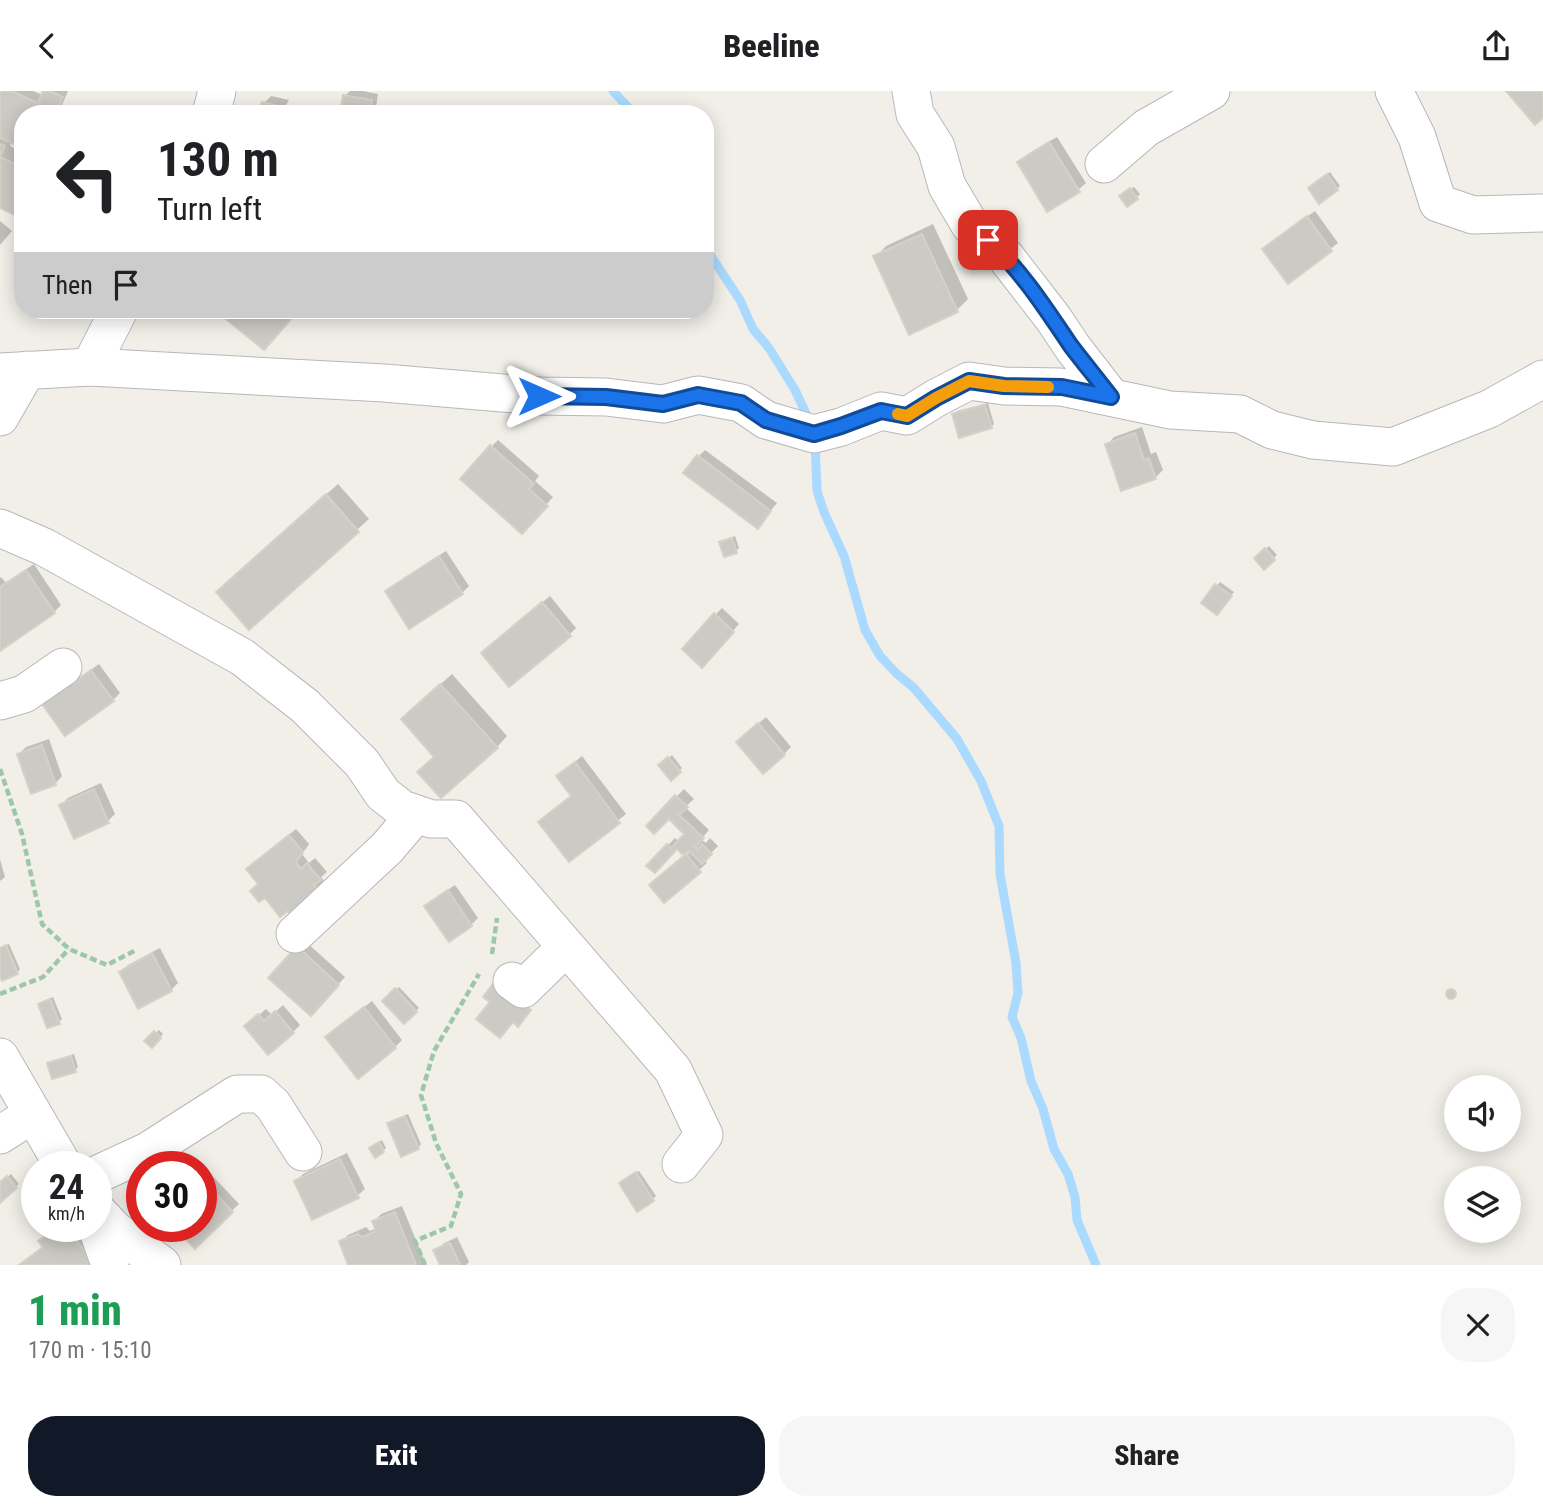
<!DOCTYPE html>
<meta charset="utf-8">
<style>
body{margin:0;font-family:"Roboto Condensed",sans-serif;background:#f6f6f6;color:#202124;height:100vh;display:flex;flex-direction:column;font-size:26px;white-space:nowrap}
*{box-sizing:border-box;margin:0}
p{font-size:23px;color:#757577}
.icon{flex:none;width:38px;height:38px;fill:none;stroke:currentColor;stroke-width:2;stroke-linecap:round;stroke-linejoin:round}
.map{position:relative;height:1174px;overflow:hidden}
.side{display:flex;flex-direction:column;background:#fff;flex:1}
.side>*{flex:none}
.top-card{position:absolute;left:14px;top:14px;width:700px;height:214px;border-radius:28px;box-shadow:0 4px 18px #0003;background:#fff;color:#202124;overflow:hidden}
.fabs{position:absolute;left:1444px;top:984px;display:grid;gap:14px}
.fabs a{display:grid;place-items:center;width:77px;height:77px;border-radius:50%;background:#fff;box-shadow:0 4px 18px #0003;font-size:35px}
.speed{position:absolute;left:21px;top:1060px;display:flex;gap:14px;font-size:35px;font-weight:700;text-align:center}
.speed>*{display:grid;place-content:center;width:91px;height:91px;border-radius:50%;background:#fff;box-shadow:0 4px 18px #0003;line-height:1}
.speed small{font-size:18px;font-weight:400}
.speed .limit{border:10px solid #d22;background:#fff;color:#111}
.pin{position:absolute;display:grid;place-items:center;width:60px;height:60px;color:#fff;margin:-30px;border-radius:14px;box-shadow:0 4px 10px #0006}
.me{position:absolute;width:77px;margin:-38px;rotate:90deg;stroke-linejoin:round;filter:drop-shadow(0 0 5px #0008)}
.turn{display:flex;align-items:center;gap:24px;height:147px;padding:0 28px;font-size:32px}
.turn .icon{width:91px;height:91px;stroke-width:2.5}
.turn b{display:block;font-size:49px;line-height:60px}
.then{display:flex;align-items:center;height:66px;padding:0 28px;background:#0003;gap:14px;font-size:26px}
.round{display:grid;place-items:center;flex:none;width:74px;height:74px;border-radius:28px;background:#f6f6f6}
.summary{display:flex;align-items:center;justify-content:space-between;height:119px;padding:0 28px}
h1{font-size:42px;font-weight:800;line-height:52px;color:#1e9e55}
.cta{display:flex;gap:14px;margin-top:auto;padding:14px 28px}
.cta a{flex:1;height:80px;border-radius:28px;background:#111827;color:#fff;font-size:28px;font-weight:800;line-height:80px;text-align:center}
.cta a+a{background:#f6f6f6;color:#202124}
header{display:flex;justify-content:space-between;align-items:center;height:91px;padding:0 28px;background:#fff;font-size:32px;font-weight:800}
.map>svg:first-child{display:block}
</style>
<header><svg class="icon" aria-label="back" viewBox="0 0 24 24"><path d="M15 5l-7 7 7 7"/></svg>Beeline<svg class="icon" aria-label="share" viewBox="0 0 24 24"><path d="M12 15V3M7 8l5-5 5 5M5 13v7h14v-7"/></svg></header>
<div class="map">
<svg width="1543" height="1174" viewBox="0 0 1543 1174">
<rect width="100%" height="100%" fill="#f1efe8"/>
<g fill="#0003">
<polygon points="0,0 33,0 43,4 44,0 68,0 58,23 23,23 10,55 23,61 23,126 0,115"/>
<polygon points="350,0 363,0 378,3 375,23 341,23 345,5"/>
<polygon points="271,5 289,9 286,14 319,22 259,23 264,12"/>
<polygon points="1057,46 1086,92 1078,99 1019,72 1026,64"/>
<polygon points="1330,81 1340,95 1337,98 1313,94"/>
<polygon points="1134,96 1140,103 1137,106 1124,102"/>
<polygon points="1315,120 1338,152 1288,191 1272,151"/>
<polygon points="0,130 12,140 0,154"/>
<polygon points="933,133 968,208 957,219 876,166 886,155"/>
<polygon points="230,219 298,219 271,250 224,225"/>
<polygon points="988,312 994,333 991,336 954,324 957,320"/>
<polygon points="1142,336 1151,363 1156,361 1163,379 1155,387 1107,354 1114,346"/>
<polygon points="498,349 539,385 535,390 553,406 529,433 491,356"/>
<polygon points="705,359 777,412 758,435 698,366"/>
<polygon points="338,393 369,428 249,536 229,490"/>
<polygon points="735,445 739,457 736,460 721,452 724,449"/>
<polygon points="1269,455 1277,464 1264,476 1256,467"/>
<polygon points="446,460 469,495 462,502 387,500 395,493"/>
<polygon points="34,473 61,514 54,521 0,558 0,487 1,486 6,492"/>
<polygon points="1220,491 1234,501 1220,519 1203,511"/>
<polygon points="550,505 576,537 569,544 490,555"/>
<polygon points="722,517 739,533 709,567 715,524"/>
<polygon points="99,573 120,602 113,609 66,643 73,575 81,586"/>
<polygon points="452,583 507,645 497,656 436,665 414,617"/>
<polygon points="766,626 791,656 784,663 745,644"/>
<polygon points="49,648 62,685 55,693 19,663 26,656"/>
<polygon points="672,664 682,677 671,687 661,674"/>
<polygon points="582,665 626,723 569,769 572,704 558,685"/>
<polygon points="101,692 115,723 108,730 61,714 68,707"/>
<polygon points="684,698 694,708 685,716 709,739 701,748 706,752 710,747 718,755 704,769 707,772 664,810 659,787 696,756 677,756 649,774 675,747 679,751 687,743 669,725 648,735"/>
<polygon points="296,738 309,753 302,763 309,772 315,767 327,781 321,786 326,793 319,800 259,793 255,771"/>
<polygon points="0,768 5,786 0,790"/>
<polygon points="455,794 478,827 471,834 427,815 434,808"/>
<polygon points="305,850 345,886 318,916 271,887"/>
<polygon points="9,853 20,878 17,882 0,881 0,857"/>
<polygon points="160,857 178,892 171,899 121,881 128,874"/>
<polygon points="399,896 419,917 404,931 384,910"/>
<polygon points="1450,899 1456,902 1450,906 1448,905"/>
<polygon points="53,906 62,928 59,931 40,913 43,910"/>
<polygon points="372,910 402,949 395,956 335,939"/>
<polygon points="283,914 300,934 293,941 253,929 266,918 272,924"/>
<polygon points="159,939 163,943 152,955 147,950"/>
<polygon points="74,963 78,976 75,979 49,973 52,970"/>
<polygon points="408,1023 421,1053 418,1057 389,1033 392,1030"/>
<polygon points="382,1049 386,1057 383,1060 374,1055"/>
<polygon points="347,1062 365,1098 357,1105 296,1090 303,1083"/>
<polygon points="206,1078 239,1113 195,1155 177,1136 201,1136 201,1082"/>
<polygon points="639,1080 656,1105 653,1108 624,1089"/>
<polygon points="11,1083 19,1093 0,1110 0,1093"/>
<polygon points="402,1115 425,1171 422,1174 350,1174 341,1151 348,1144 366,1136 370,1140 377,1137 374,1131 381,1123"/>
<polygon points="56,1136 85,1136 99,1174 18,1174 44,1155 40,1150"/>
<polygon points="457,1146 469,1171 466,1174 442,1174 436,1160 443,1153"/>
</g>
<g fill="none" stroke-linecap="round" stroke-linejoin="round">
<g stroke="#aadaff" stroke-width="9">
<polyline points="613,0 634,23"/>
<polyline points="705,156 740,209 753,238 769,257 795,299 810,331"/>
<polyline points="815,351 817,400 824,421 844,465 865,539 880,565 896,582 914,597 957,648 981,690 999,735 1000,783 1016,872 1018,902 1012,926 1021,947 1031,990 1043,1018 1054,1058 1068,1083 1075,1106 1077,1129 1096,1174"/>
</g>
</g>
<g fill="#cccac5" stroke="#d6d1c6" stroke-width="2">
<polygon points="0,0 11,0 38,12 43,0 50,0 63,6 55,23 23,23 23,57 0,47"/>
<polygon points="1506,0 1543,0 1543,27 1535,34"/>
<polygon points="343,4 372,9 370,23 340,23"/>
<polygon points="262,11 283,16 281,21 289,23 257,23"/>
<polygon points="1049,51 1080,101 1047,121 1017,71"/>
<polygon points="0,53 5,55 0,66 23,77 23,128 0,117"/>
<polygon points="1327,83 1338,99 1319,113 1308,97"/>
<polygon points="1130,97 1138,108 1127,116 1119,105"/>
<polygon points="1307,125 1332,160 1288,193 1262,158"/>
<polygon points="922,143 958,221 909,244 873,165"/>
<polygon points="228,219 281,219 292,227 264,259 222,225"/>
<polygon points="985,314 992,337 959,347 952,323"/>
<polygon points="1135,342 1144,369 1149,367 1156,388 1121,400 1105,353"/>
<polygon points="490,354 534,393 529,398 548,415 522,443 460,388"/>
<polygon points="697,364 771,420 758,438 683,382"/>
<polygon points="326,403 359,441 249,539 216,501"/>
<polygon points="732,447 737,462 724,466 719,451"/>
<polygon points="1265,457 1275,469 1264,479 1254,467"/>
<polygon points="439,465 463,503 409,538 385,500"/>
<polygon points="26,479 55,522 0,560 0,496"/>
<polygon points="1215,493 1232,505 1217,524 1201,512"/>
<polygon points="542,511 571,545 509,596 481,562"/>
<polygon points="714,522 734,541 702,577 682,558"/>
<polygon points="91,579 114,610 65,645 35,603 65,581 73,592"/>
<polygon points="440,593 498,657 441,707 417,681 434,666 401,628"/>
<polygon points="758,632 785,664 763,683 736,651"/>
<polygon points="42,654 56,694 31,703 17,663"/>
<polygon points="668,666 681,681 671,690 658,674"/>
<polygon points="575,671 620,732 569,771 538,731 571,705 556,685"/>
<polygon points="94,698 109,732 74,748 59,714"/>
<polygon points="675,704 688,716 679,724 704,747 695,756 698,758 702,753 712,763 702,773 689,760 682,763 677,758 655,782 646,775 667,753 671,757 684,743 669,728 654,743 646,735"/>
<polygon points="289,744 303,761 296,771 301,778 307,772 321,789 314,794 321,802 292,825 288,820 280,826 265,807 259,811 250,800 258,793 246,778"/>
<polygon points="686,763 701,781 664,812 649,794"/>
<polygon points="448,799 472,835 449,851 424,815"/>
<polygon points="6,854 18,883 2,890 0,885 0,857"/>
<polygon points="297,855 339,894 311,925 268,887"/>
<polygon points="152,862 172,900 138,918 119,881"/>
<polygon points="495,890 531,919 518,936 513,931 500,947 476,928 490,911 483,906"/>
<polygon points="395,897 417,921 404,933 382,910"/>
<circle cx="1451" cy="903" r="5"/>
<polygon points="50,908 60,933 47,937 38,913"/>
<polygon points="364,916 396,957 358,988 325,946"/>
<polygon points="275,920 294,942 268,964 244,935 258,923 264,930"/>
<polygon points="154,940 161,947 152,957 144,950"/>
<polygon points="71,965 76,981 52,988 47,972"/>
<polygon points="405,1025 419,1058 401,1066 387,1032"/>
<polygon points="379,1051 384,1061 375,1067 369,1057"/>
<polygon points="340,1068 359,1107 312,1129 294,1090"/>
<polygon points="636,1081 654,1110 637,1121 619,1092"/>
<polygon points="7,1085 17,1097 0,1112 0,1091"/>
<polygon points="201,1087 233,1121 195,1158 174,1136 201,1136"/>
<polygon points="395,1121 416,1174 348,1174 339,1150 358,1143 362,1146 376,1140 372,1130"/>
<polygon points="57,1136 66,1136 95,1174 19,1174 43,1156 38,1150"/>
<polygon points="450,1152 460,1174 440,1174 433,1159"/>
</g>
<g fill="none" stroke-linecap="round" stroke-linejoin="round">
<g stroke="#b5b8bc" stroke-width="39">
<g id="minor">
<polyline points="911,0 915,23 936,56 947,95 970,134 1005,165 1053,227 1073,257 1111,306"/>
<polyline points="1394,0 1417,46 1438,112 1473,124 1543,122"/>
<polyline points="211,23 217,0"/>
<polyline points="1104,73 1146,37 1211,0"/>
<polyline points="90,276 119,219"/>
<polyline points="0,281 90,276 384,292 539,305 606,306 663,313 698,304 741,312 766,329 814,343 841,336 881,320 907,325 936,307 969,290 1004,295 1061,296 1170,319 1240,323 1272,339 1313,349 1393,356 1489,318 1543,288"/>
<polyline points="0,326 27,279"/>
<polyline points="0,437 44,456 242,566 305,615 362,672 383,703 402,718 431,728 456,728 673,979 704,1044 681,1073"/>
<polyline points="0,610 24,603 63,576"/>
<polyline points="295,843 387,757 416,723"/>
<polyline points="512,890 523,898 566,856"/>
<polyline points="0,966 64,1076"/>
<polyline points="0,1044 33,1023"/>
<polyline points="96,1084 148,1060 237,1003 261,1003 273,1014 303,1061"/>
<polyline points="96,1119 116,1140 162,1174"/>
<polyline points="96,1134 110,1174"/>
</g>
</g>
<g stroke="#9cc7a9" stroke-width="4.5" stroke-dasharray="7 3.5" stroke-linecap="butt">
<polyline points="0,678 22,743 42,833 69,858 107,874 136,859"/>
<polyline points="492,863 497,827"/>
<polyline points="0,903 43,886 69,858"/>
<polyline points="425,1174 415,1150 451,1135 461,1103 436,1052 421,1004 434,960 479,883"/>
</g>
<use href="#minor" stroke="#fff" stroke-width="37"/>
</g>
<g fill="none" stroke-linecap="round" stroke-linejoin="round">
<g stroke="#114b97" stroke-width="18">
<path id="route" d="M539,305L606,306L663,313L698,304L741,312L766,329L814,343L841,335L881,320L907,325L936,307L969,290L1004,295L1062,296L1111,306C1098,289 1084,272 1071,255C1046,218 1021,179 988,149"/>
</g>
<use href="#route" stroke="#1a73e8" stroke-width="12"/>
<polyline stroke="#f59e0b" stroke-width="12" points="898,323 907,325 936,307 969,290 1004,295 1048,296"/>
</g>
</svg>
<div class="fabs">
<a><svg class="icon" aria-label="sound" viewBox="0 0 24 24"><path d="M4 9h4l5-4v14l-5-4H4zM17 9q2 3 0 6"/></svg></a>
<a><svg class="icon" aria-label="layers" viewBox="0 0 24 24"><path d="M12 4l9 5-9 5-9-5zM3 14l9 5 9-5"/></svg></a>
</div>
<div class="speed"><div>24<small>km/h</small></div><div class="limit">30</div></div>
<div class="pin" style="left:988px;top:149px;background:#d93025"><svg class="icon" aria-label="arrive" viewBox="0 0 24 24"><path d="M6 21V4h12l-3 4 3 4H6"/></svg></div>
<svg class="me" style="left:539px;top:305px" viewBox="-20 -20 40 40"><path d="M0-17L14 15 0 8-14 15z" fill="#1a73e8" stroke="#fff" stroke-width="4"/></svg>
<div class="top-card">
<div class="turn"><svg class="icon" aria-label="left" viewBox="0 0 24 24"><path d="M17 20v-9H6M10 6l-5 5 5 5"/></svg><div><b>130 m</b>Turn left</div></div>
<div class="then">Then<svg class="icon" aria-label="arrive" viewBox="0 0 24 24"><path d="M6 21V4h12l-3 4 3 4H6"/></svg></div>
</div>
</div>
<section class="side">
<div class="summary"><div><h1>1 min</h1><p>170 m · 15:10</p></div><a class="round"><svg class="icon" aria-label="close" viewBox="0 0 24 24"><path d="M6 6l12 12M18 6L6 18"/></svg></a></div>
<div class="cta"><a>Exit</a><a>Share</a></div>
</section>
